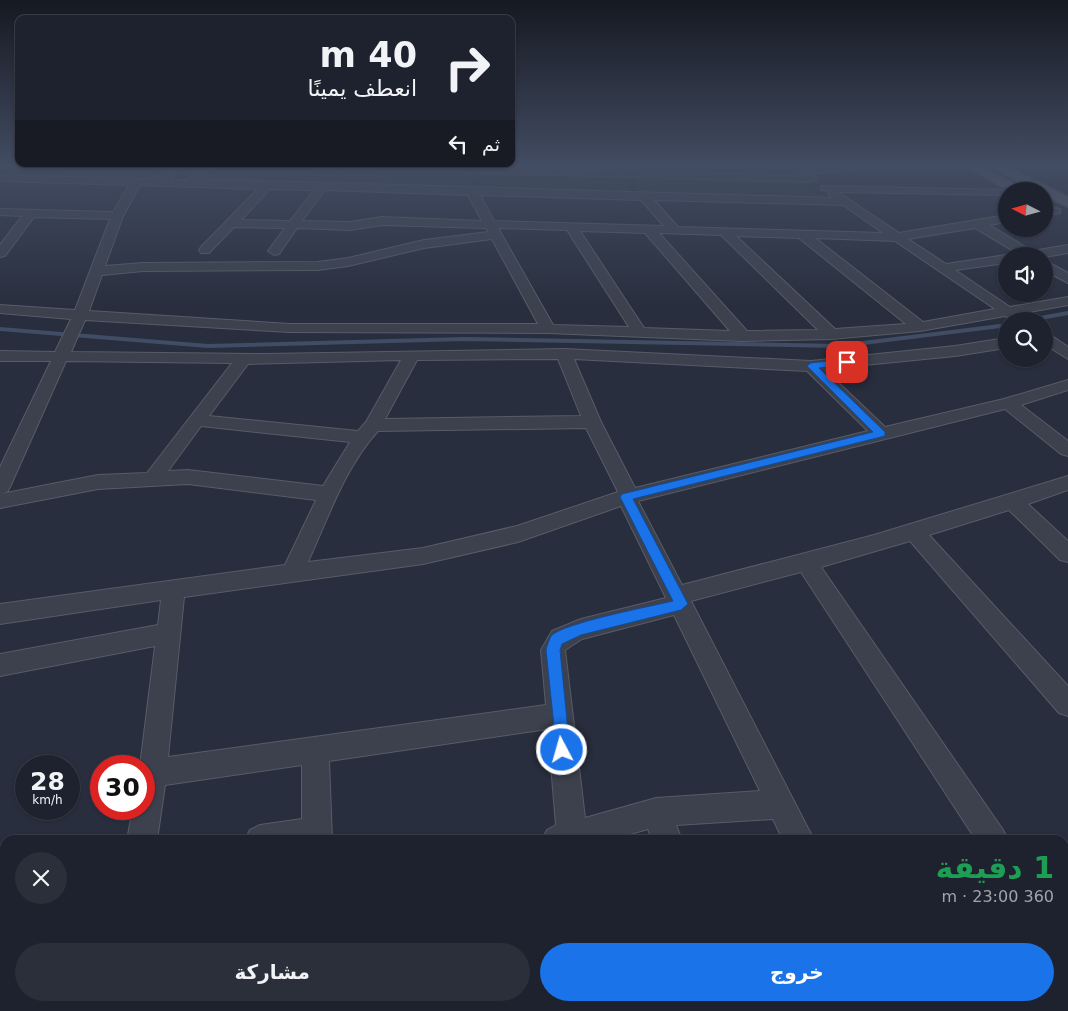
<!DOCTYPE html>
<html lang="ar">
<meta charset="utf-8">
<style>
body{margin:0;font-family:"DejaVu Sans","Noto Naskh Arabic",sans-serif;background:#2b2f3a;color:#f1f3f6;direction:rtl;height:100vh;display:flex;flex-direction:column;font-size:19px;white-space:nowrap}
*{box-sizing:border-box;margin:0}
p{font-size:16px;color:#a1a4aa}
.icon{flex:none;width:28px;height:28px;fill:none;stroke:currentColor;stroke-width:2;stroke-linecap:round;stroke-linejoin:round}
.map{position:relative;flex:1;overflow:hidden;direction:ltr}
.sheet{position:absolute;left:0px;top:835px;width:1069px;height:176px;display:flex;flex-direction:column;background:#1e222e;border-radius:15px 15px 0 0;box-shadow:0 1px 4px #0004,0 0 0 1px #3c3f4a;direction:rtl}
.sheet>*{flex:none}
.guide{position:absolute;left:15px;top:15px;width:500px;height:152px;border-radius:10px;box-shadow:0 1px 4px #0004,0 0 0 1px #3c3f4a;direction:rtl;background:#1e222e;color:#f1f3f6;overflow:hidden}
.needle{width:32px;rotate:276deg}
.buttons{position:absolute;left:998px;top:182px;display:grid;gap:10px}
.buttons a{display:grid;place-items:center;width:55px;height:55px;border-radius:50%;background:#1e222e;box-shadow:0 1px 4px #0004,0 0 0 1px #3c3f4a;font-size:25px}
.speed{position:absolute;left:15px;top:755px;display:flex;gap:10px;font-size:25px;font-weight:700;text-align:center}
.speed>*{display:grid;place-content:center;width:65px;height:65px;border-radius:50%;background:#1e222e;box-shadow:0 1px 4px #0004,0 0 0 1px #3c3f4a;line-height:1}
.speed small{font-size:12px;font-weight:400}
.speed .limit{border:8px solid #d22;background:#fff;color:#111}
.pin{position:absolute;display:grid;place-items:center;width:42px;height:42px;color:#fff;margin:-21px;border-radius:10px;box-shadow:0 2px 8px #0006}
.me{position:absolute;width:55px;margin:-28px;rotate:354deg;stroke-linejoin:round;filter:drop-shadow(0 0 4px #0008)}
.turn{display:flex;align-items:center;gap:18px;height:105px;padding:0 15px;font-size:22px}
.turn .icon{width:65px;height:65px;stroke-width:2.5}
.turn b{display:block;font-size:35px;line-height:42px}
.then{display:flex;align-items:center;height:48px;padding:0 15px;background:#0003;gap:10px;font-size:19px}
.round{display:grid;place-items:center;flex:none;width:52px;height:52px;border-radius:26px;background:#2b2f3a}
.headline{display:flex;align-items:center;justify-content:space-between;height:85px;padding:0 15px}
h1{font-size:30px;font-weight:600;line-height:38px;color:#1e9e55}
.button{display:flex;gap:10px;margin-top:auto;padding:10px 15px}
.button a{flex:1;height:58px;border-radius:30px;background:#1a73e8;color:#fff;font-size:20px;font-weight:600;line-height:58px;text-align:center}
.button a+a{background:#2b2f3a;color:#f1f3f6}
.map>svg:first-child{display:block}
</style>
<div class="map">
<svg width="1068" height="1011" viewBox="0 0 1068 1011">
<rect width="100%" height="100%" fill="#282e3d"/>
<g fill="#2b3b3f">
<polygon points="0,165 37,165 20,175 0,175"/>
<polygon points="42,165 174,165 156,180 26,175"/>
<polygon points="217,165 231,165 340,168 328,184 198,179 210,168"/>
<polygon points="345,169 476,173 470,189 333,184"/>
<polygon points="482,173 629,177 630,193 477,189"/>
<polygon points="635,177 799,181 823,197 636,194"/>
</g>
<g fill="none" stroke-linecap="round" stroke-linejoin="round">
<g stroke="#414c65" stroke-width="4">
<polyline points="1024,321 1068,313"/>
<polyline points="0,329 208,346 464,339 839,346 1000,326"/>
</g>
<g stroke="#575c68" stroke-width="2">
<g id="minor">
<path d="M172,165H183L169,180H188L200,166L218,165L208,170L199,179L833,198L828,194L831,191L821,190V186L1010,190L1011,191H1006V195L838,192L899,233L1006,215V222L989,225L1032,251L1068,245V253L1044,257L1019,256L1020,255L975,228L908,239L946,264L1006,255L1011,256H1006V263L955,270L1010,307L1068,297V305L1018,314L1011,318L1005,316L920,331L831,339L743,341L548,333L290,332L85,320L71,352L266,354L564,349L811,361L955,346L1006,338V348L955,356L824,369L885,427L1004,399L1068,380V390L1021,405L1068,441V456L1061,454L1005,409L638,501L682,585L874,535L1068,476V490L1028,504L1068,541V562L1060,560L1009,510L929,535L1068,686V716L1059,713L910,541L821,567L1003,830L1008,840H976L801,572L691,601L814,840H783L773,819L676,825L682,840H652L648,829L609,840H542L547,830L556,825L548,729L329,761L332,840H245L250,830L260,825L302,819V765L165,785L157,840H127L133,809H144V766H140L155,646L0,676V654L158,625L161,600L0,624V604L285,565L316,500L188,484L98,489L0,508V467L51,361H0V351L55,352L71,319L0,313V305L75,310L110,219L34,217L5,256L0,257V245L22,216L0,215V209L113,212L129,185L0,181V175L149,179L162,175ZM140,185L258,189L201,247L199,250L201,253H209L234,227L285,228L268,251L274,255L279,254L297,228L350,230L382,225L486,228L489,232L424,240L348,258L318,262L143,263L105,266L123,216ZM270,189L314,190L290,221L241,220ZM325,190L468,195L482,221L382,217L350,222L302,221ZM480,195L641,200L664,226L494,221ZM654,200L843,205L883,233L678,227ZM498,228L567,230L629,327L553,325ZM580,231L645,233L730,331L644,328ZM659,233L721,235L818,330L747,331ZM736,236L799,238L906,324L835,329ZM815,238L895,241L995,309L923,322ZM492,239L538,324H290L89,311L102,275L143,271L318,270L348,266L424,248ZM558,359L581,416L385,419L417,360ZM574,359L807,371L868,431L635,488L601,422ZM401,360L366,422L358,431L209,416L248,364ZM66,361L232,363L147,473L98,475L1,494L7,492L10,487ZM201,426L350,442L323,486L188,470L168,471ZM586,428L618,492L517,526L423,548L308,562C328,518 345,467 378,431ZM621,506L666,598L581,619L552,631L541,650L546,705L168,757L184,597L423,564L518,542ZM674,615L760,791L656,798L585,818L565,650L582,639Z"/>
<polygon points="312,165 420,165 812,176 817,179 812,182 317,168"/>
<polygon points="839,165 870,165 865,168 802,175 797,172 802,169"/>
<polygon points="1056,208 1060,209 1060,213 1044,216 1044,210"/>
<polygon points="1044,260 1068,273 1068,283 1044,270"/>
<polygon points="1044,333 1049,334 1068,347 1068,359 1044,344"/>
<polygon points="5,903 5,942 0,944 0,905"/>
<polygon points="1064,930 1068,931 1068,968 1064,967"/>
<polygon points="1068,970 1068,1004 1064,1006 1064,972"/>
<rect x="303" y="1006" width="34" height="5"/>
<polygon points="501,1006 535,1006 536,1011 502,1011"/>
<polygon points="716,1006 750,1006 752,1011 718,1011"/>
<polygon points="867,1006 901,1006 903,1011 869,1011"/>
<polygon points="1008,1006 1049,1006 1047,1011 1006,1011"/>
</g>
</g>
<g stroke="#454a56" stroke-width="3">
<g id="major">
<polygon points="965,165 980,165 1014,184 1012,187 1002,187"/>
<polygon points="988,165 1004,165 1068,197 1068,207 1044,196 1044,191 1035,191"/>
</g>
</g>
<use href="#minor" fill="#3c414d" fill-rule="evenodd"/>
<use href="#major" fill="#5a606d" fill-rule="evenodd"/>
</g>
<linearGradient id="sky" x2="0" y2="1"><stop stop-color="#161922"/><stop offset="0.54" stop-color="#424c62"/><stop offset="1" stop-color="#424c62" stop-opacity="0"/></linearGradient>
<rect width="1068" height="306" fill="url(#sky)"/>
<path fill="#1a73e8" stroke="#114b97" d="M847,359L850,360V364L819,368L885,432V436L633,499L688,604L681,610L581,635L562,644L560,650L570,750L568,755L562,757L557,755L546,650C547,646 549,640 551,636C563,623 652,606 673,601L620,497L622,494L873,432L807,366L811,363Z"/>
</svg>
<div class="buttons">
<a><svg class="needle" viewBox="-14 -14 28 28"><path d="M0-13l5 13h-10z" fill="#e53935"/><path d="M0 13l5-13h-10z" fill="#a1a4aa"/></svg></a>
<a><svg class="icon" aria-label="sound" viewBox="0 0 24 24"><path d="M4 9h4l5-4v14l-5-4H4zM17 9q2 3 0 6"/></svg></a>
<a><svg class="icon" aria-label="search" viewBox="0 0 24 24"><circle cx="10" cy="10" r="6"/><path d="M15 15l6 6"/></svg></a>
</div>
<div class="speed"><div>28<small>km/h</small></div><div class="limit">30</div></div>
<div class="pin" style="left:847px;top:362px;background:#d93025"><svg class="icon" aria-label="arrive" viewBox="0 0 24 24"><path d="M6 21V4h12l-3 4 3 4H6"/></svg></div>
<svg class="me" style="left:562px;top:750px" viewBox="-20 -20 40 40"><circle r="17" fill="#1a73e8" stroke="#fff" stroke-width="3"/><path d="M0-11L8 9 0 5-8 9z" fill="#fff"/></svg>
<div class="guide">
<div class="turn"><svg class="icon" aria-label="right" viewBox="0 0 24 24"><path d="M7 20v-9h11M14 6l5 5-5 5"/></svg><div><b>40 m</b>انعطف يمينًا</div></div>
<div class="then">ثم<svg class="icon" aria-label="left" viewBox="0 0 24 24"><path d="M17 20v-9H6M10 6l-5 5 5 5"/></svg></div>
</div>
<section class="sheet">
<div class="headline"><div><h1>1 دقيقة</h1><p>360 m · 23:00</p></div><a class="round"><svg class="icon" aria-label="close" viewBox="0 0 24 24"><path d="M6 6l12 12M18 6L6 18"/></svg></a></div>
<div class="button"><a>خروج</a><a>مشاركة</a></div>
</section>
</div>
